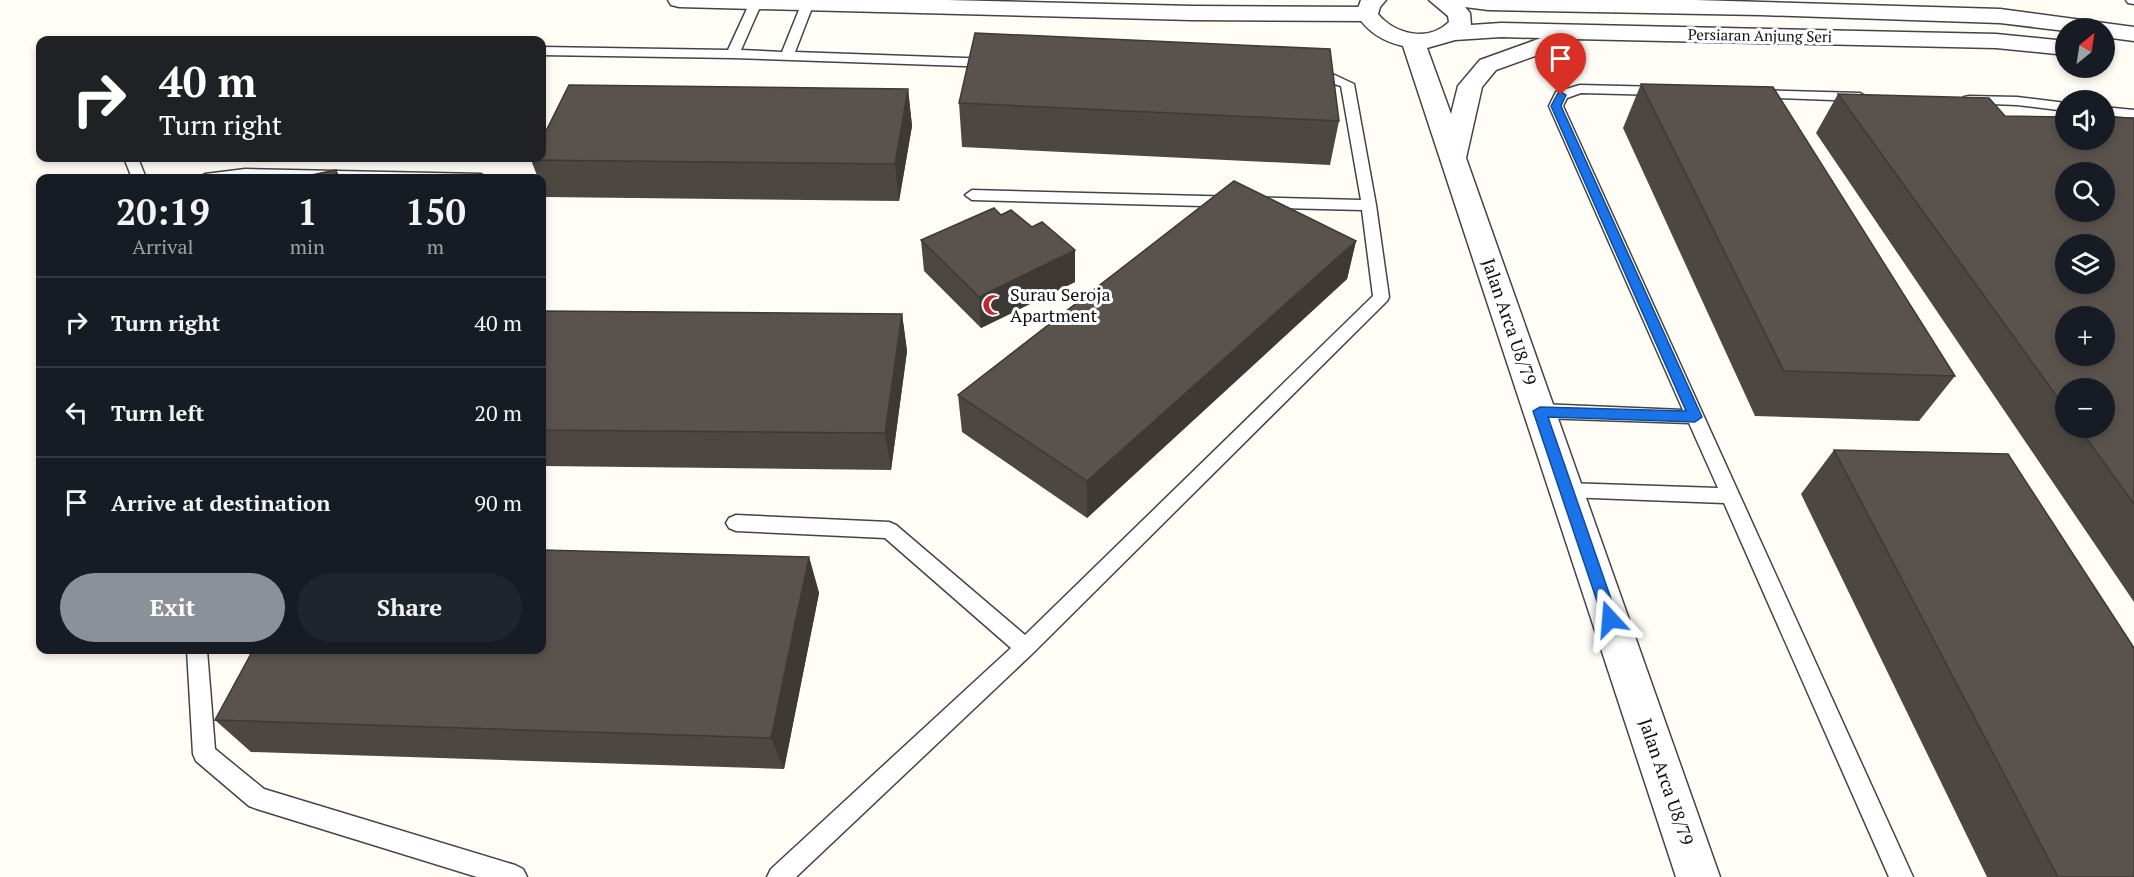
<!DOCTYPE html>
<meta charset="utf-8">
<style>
body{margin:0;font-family:"PT Serif",serif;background:#20242c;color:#f1f3f6;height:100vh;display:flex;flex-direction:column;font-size:22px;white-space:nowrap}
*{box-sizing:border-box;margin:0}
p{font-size:20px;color:#9ea1a6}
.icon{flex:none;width:33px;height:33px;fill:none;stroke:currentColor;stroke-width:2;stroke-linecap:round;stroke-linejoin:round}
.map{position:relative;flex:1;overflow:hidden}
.drawer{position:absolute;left:36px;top:174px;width:510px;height:480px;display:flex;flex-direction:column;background:#171b24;border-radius:12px;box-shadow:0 3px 9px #0003}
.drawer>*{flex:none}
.guide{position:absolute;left:36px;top:36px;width:510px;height:126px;border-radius:12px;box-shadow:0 3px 9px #0003;background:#202124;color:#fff;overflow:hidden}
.needle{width:39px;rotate:30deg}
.tools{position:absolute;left:2055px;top:18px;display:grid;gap:12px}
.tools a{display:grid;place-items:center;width:60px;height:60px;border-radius:50%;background:#171b24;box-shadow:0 3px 9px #0003;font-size:30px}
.pin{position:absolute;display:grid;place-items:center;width:51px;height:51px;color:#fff;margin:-62px -26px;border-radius:50% 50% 50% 0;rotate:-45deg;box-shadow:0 0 6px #0007}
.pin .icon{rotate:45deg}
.me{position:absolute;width:66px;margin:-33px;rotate:341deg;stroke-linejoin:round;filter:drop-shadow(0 0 4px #0008)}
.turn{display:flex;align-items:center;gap:21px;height:126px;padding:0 24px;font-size:27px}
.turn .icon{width:78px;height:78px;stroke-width:2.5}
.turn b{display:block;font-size:42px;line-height:51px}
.eta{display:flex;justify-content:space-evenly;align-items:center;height:102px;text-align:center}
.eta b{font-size:36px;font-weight:600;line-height:42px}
.action{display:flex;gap:12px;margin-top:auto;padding:12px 24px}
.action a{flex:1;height:69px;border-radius:36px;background:#8c9099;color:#fff;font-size:24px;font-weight:600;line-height:69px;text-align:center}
.action a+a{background:#20242c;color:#f1f3f6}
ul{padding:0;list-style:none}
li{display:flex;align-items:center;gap:18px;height:90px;padding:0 24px;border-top:2px solid #363941}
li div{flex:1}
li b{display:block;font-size:22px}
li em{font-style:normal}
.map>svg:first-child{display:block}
</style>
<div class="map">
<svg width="2134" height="877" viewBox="0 0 2134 877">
<rect width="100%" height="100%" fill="#fffdf5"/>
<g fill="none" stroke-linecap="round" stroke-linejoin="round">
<g stroke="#444" stroke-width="3">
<g id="service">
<polygon points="751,0 763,0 741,50 782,52 803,0 815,0 795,52 993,59 1000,63 993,67 733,58 542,55 542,47 728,50"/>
<polygon points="2126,0 2134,0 2134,4 2128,3"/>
<polygon points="1311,69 1326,71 1354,84 1376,205 1389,297 1387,301 1032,654 796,877 767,877 771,869 1011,648 885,538 736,531 729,528 726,523 729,518 736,515 889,522 896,525 1025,635 1373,296 1362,210 972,200 965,195 972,190 1361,200 1341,86 1306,76 1304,73 1306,70"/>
<polygon points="1580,85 1662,87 1669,91 1662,95 1581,93 1567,98 1563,106 1913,877 1889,877 1724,503 1566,497 1559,495 1557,490 1559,485 1566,483 1718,488 1689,423 1540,418 1534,416 1531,411 1534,406 1540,404 1683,410 1549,106 1556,92"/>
<polygon points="1756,90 1860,93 1867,97 1860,101 1751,97 1749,94 1751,91"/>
<polygon points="1969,96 2017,97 2066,103 2066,111 2017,105 1964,103 1962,100 1964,97"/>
<polygon points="2104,107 2134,110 2134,118 2104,115"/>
<polygon points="124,158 138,158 146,178 132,178"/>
<polygon points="245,169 481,174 488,178 198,178 205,174"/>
<polygon points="187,650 207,650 215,749 264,789 515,865 523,869 527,877 477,877 257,809 249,806 196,761 193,754"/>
</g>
</g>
<g stroke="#444" stroke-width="3">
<polygon id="minor" points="668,0 947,0 1192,6 1367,7 1375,9 1378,14 1375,19 1367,21 1192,20 679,7 671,5"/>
</g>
<g stroke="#444" stroke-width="3">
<path id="tertiary" d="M1361,0H1386L1380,7L1378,14C1395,35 1429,42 1449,22L1448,16L1429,0H1695L2000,9L2134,27V41L2104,37V28H2066V31L2000,23L1761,15L1488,10L1465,7L1470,13L1471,25L1501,23L1996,34L2066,41V55L1996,48L1574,39L1571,43L1496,70L1482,87L1466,158L1720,877H1676L1403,46C1382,41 1368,32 1356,14ZM1501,37L1541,38L1480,60L1458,86L1451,114L1427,48L1455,40Z"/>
</g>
<use href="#service" fill="#fff" fill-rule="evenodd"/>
<use href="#minor" fill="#fff" fill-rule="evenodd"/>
<use href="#tertiary" fill="#fff" fill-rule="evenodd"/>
</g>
<g fill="#4d4742" fill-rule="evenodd">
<polygon points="1641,84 1955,376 1919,421 1755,416 1623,128"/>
<polygon points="908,89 912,126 899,201 546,197 542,187 542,178 538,178 531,160"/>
<path d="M1838,94L2005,116L2134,118V602L1816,133ZM2066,388L2104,428H2066Z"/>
<polygon points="959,103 1339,121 1330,165 962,147"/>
<polygon points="1001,215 1032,227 1075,250 1075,282 981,328 924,271 921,240"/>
<polygon points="1356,241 1347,279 1087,518 962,432 958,395"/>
<polygon points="542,311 902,314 907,351 891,470 542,466"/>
<polygon points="1834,450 2134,877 1987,877 1801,494"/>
<polygon points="809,557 819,593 784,769 251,752 215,720"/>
</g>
<g fill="#3f3936">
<polygon points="908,89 912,126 899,201 895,164"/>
<polygon points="336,170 341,178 337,178"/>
<polygon points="1356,241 1347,279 1087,518 1087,481"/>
<polygon points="1075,250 1075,282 981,328 979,297"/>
<polygon points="902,314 907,351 891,470 885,433"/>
<polygon points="809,557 819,593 784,769 771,738"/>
</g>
<g fill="#5a524d" stroke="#3f3936" stroke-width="1.5" fill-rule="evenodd">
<polygon points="975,33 1330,49 1339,121 959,103"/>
<polygon points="190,38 319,40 188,40"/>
<polygon points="1641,84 1773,87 1955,376 1784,371"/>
<polygon points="569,85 908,89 895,164 531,160 532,158 542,158 542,139"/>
<path d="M1838,94L1989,98L2005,116L2066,117V140H2104V117L2134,118V504L2079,428H2104V388H2066V409ZM2066,172H2104V212H2066ZM2066,244H2104V284H2066ZM2066,316H2104V356H2066Z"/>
<polygon points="336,170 337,178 297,178"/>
<polygon points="1234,181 1356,241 1087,481 958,395"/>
<polygon points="994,208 1001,215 1011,210 1032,227 1042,222 1075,250 979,297 921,240"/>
<polygon points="542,311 902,314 885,433 542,430"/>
<polygon points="1834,450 2008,454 2134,648 2134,877 2058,877"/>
<polygon points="542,550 809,557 771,738 215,720 253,650 542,650"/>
</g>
<polygon fill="#1a73e8" stroke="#114b97" stroke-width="1.5" points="1561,92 1566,95 1561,106 1702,417 1695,422 1548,417 1618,619 1616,624 1610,626 1605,624 1603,619 1533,411 1540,407 1686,411 1551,106 1558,93"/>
<defs>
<g id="mosque-bare" transform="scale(1.62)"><path d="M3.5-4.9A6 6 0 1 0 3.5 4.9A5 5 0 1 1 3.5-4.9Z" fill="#c4262e" stroke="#fff" stroke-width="2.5" paint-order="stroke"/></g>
</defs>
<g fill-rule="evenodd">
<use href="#mosque-bare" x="993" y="305"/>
</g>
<g text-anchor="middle" stroke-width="6" stroke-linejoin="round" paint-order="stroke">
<g font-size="15" fill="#111" stroke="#fff">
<text transform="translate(1760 36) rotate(1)" y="5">Persiaran Anjung Seri</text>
</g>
<g font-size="18" fill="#111" stroke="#fff" text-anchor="start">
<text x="1010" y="301">Surau Seroja<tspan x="1010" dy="21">Apartment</tspan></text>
</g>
<g font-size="18" fill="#111" stroke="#fff">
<text transform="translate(1509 322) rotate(71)" y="6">Jalan Arca U8/79</text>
<text transform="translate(1666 782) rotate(71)" y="6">Jalan Arca U8/79</text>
</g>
</g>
</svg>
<div class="tools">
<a><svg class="needle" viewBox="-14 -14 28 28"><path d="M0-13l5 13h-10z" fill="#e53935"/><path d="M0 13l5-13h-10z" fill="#9ea1a6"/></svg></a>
<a><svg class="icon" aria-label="sound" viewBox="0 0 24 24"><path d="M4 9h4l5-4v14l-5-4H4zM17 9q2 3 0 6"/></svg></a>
<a><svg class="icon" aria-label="search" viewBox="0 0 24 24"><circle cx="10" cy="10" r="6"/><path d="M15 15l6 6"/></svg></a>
<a><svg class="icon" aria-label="layers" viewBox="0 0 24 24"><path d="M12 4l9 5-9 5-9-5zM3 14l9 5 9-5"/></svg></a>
<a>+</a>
<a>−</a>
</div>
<div class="pin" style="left:1561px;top:95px;background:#d93025"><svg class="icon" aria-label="arrive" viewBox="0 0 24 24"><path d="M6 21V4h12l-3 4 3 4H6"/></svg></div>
<svg class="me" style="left:1610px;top:619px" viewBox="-20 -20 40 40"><path d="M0-17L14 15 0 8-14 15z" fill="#1a73e8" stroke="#fff" stroke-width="4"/></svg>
<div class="guide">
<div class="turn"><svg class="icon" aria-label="right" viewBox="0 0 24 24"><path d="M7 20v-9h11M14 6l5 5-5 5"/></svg><div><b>40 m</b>Turn right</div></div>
</div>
<section class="drawer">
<div class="eta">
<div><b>20:19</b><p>Arrival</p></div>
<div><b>1</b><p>min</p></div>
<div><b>150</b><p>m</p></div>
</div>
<ul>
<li><svg class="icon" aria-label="right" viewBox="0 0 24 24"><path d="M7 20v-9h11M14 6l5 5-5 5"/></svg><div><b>Turn right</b></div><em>40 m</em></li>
<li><svg class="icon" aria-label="left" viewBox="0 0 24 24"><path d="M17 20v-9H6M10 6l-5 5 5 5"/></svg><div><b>Turn left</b></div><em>20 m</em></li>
<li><svg class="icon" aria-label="arrive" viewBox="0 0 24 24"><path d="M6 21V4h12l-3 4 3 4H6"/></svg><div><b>Arrive at destination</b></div><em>90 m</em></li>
</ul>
<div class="action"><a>Exit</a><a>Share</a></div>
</section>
</div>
